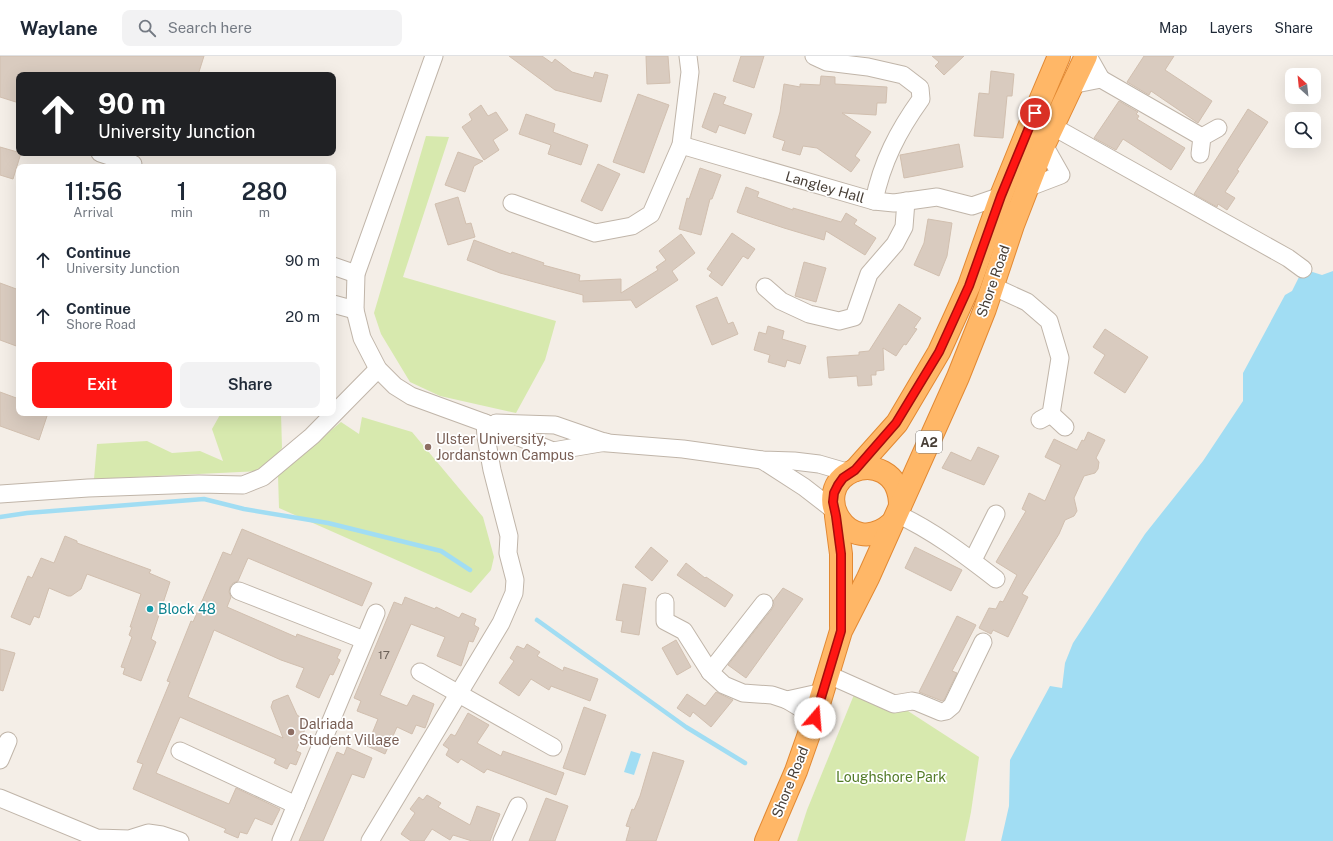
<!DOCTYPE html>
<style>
body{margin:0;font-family:"Public Sans",sans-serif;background:#f2f2f3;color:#1f2937;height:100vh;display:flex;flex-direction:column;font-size:15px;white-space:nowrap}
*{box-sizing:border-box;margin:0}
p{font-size:13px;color:#747a83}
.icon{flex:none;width:22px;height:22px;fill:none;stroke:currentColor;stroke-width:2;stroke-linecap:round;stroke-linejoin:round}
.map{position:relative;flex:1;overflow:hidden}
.sheet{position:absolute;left:16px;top:108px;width:320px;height:252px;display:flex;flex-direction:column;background:#fff;border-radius:8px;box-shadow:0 4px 16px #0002}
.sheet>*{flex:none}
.guide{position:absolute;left:16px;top:16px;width:320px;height:84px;border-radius:8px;box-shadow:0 4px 16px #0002;background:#202124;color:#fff;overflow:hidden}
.needle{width:26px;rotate:333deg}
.tools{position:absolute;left:1285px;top:12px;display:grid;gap:8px}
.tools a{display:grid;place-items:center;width:36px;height:36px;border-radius:8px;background:#fff;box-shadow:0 4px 16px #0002;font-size:20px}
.pin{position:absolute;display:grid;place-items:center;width:34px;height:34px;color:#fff;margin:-17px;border:2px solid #fff;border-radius:50%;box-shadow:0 1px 4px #0007}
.me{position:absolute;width:44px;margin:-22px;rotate:18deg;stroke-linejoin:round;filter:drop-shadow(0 0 3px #0008)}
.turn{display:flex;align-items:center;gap:14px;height:84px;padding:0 16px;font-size:18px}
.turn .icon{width:52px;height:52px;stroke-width:2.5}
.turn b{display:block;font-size:28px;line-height:34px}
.eta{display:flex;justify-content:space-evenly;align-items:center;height:68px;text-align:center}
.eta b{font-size:24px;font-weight:600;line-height:28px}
.button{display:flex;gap:8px;margin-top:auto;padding:8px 16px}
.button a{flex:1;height:46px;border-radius:8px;background:#ff1613;color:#fff;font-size:16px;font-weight:600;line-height:46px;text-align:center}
.button a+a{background:#f2f2f3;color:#1f2937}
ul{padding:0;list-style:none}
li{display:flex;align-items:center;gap:12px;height:56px;padding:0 16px}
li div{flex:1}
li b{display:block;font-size:15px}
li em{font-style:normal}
header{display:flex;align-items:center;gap:24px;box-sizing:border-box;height:56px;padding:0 20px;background:#fff;border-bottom:1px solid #e0e1e3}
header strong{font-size:19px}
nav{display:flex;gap:22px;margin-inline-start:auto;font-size:14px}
.search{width:280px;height:36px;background:#f2f2f3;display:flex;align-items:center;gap:10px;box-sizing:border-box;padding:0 14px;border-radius:8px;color:#747a83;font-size:15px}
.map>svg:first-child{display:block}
</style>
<header>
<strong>Waylane</strong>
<div class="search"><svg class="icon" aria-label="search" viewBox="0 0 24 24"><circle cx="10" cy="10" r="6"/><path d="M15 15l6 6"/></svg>Search here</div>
<nav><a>Map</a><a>Layers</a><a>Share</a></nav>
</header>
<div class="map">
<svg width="1333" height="785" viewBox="0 0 1333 785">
<rect width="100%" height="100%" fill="#f4eee7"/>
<g fill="#d7e9ae">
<polygon points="426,80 449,81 403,221 556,265 545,304 516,357 440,340 410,326 381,278 374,257"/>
<polygon points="221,357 281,357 282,392 263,415 94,423 97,388 147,385 172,397 200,395 223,405 212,373"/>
<polygon points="362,361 412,376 483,461 494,501 491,514 471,537 279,452 278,419 341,366 359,378"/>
<polygon points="860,624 979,701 971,756 965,785 797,785 807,754"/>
</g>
<g fill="#a1ddf3">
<polygon points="1303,213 1322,219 1333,215 1333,785 1001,785 1009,750 1010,704 1050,630 1062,632 1065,607 1073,587 1145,478 1203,405 1243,345 1243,317 1285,239 1292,235"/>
<polygon points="631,695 641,698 634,719 624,716"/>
</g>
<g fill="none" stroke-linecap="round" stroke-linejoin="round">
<g stroke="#a1ddf3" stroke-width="4.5">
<polyline points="0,461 27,457 204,443 244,453 328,467 441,495 470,514"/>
<polyline points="537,564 686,671 745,707"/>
</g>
</g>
<g fill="#d9cbbf" stroke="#d1bfaf">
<polygon points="0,0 204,0 198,19 19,19 19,47 0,41"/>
<polygon points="509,0 542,0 552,7 555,3 572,16 593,22 595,16 608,19 601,46 555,34"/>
<polygon points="646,0 668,0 670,27 647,28"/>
<polygon points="741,0 764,0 754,32 733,25"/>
<polygon points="932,0 964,0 944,19 935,10 939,6"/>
<polygon points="1144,0 1174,0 1165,14 1212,45 1198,67 1151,35 1149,39 1127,26"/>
<polygon points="991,15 1014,18 1012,40 1007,40 1003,82 974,80 979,37 989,38"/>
<polygon points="821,20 835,21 835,28 887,31 886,47 877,47 876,59 842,57 871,76 855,100 860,104 851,116 817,92 803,90 800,99 782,94 785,85 773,81 780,56 784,28 800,31 800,28 820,29"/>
<polygon points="714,37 726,41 723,48 752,58 745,78 719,69 716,77 702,71"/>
<polygon points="638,38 669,49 644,117 613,106"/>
<polygon points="1119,45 1138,56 1136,58 1139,60 1137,63 1185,92 1171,114 1123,83 1116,94 1094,82"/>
<polygon points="481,49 488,60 496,56 508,74 493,84 499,94 484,104 462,71 472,64 469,58"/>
<polygon points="1248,53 1268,66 1237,114 1239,115 1225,136 1235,142 1227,154 1218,148 1217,151 1194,138"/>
<polygon points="526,58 555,68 553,76 588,89 581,109 548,98 551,89 519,78"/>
<polygon points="959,88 963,111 904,122 900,99"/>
<polygon points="0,91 21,97 13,123 0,119"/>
<polygon points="458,96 483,105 474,110 465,136 445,129"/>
<polygon points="598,108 620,118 602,155 581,145"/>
<polygon points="700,112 721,119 712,143 710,143 701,179 679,173 687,142 689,143"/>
<polygon points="746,131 759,136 757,141 793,154 793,152 841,166 846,157 857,164 854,168 876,182 865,199 826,175 824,184 784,172 739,157 737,156"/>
<polygon points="458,141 466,168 471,167 475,181 448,189 435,148"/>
<polygon points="928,163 952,167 947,200 939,220 914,209 924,187"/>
<polygon points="732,177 755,193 748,203 743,200 722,230 709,220 712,216 707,213"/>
<polygon points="681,178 695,197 672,215 678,224 636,252 631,244 583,246 583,239 500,217 467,204 474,184 511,198 512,196 544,207 543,209 580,219 579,225 621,223 621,237 658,214 656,211 666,204 659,195"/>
<polygon points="804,206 826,212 816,246 795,240"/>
<polygon points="0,227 19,234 19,291 0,284"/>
<polygon points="717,241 728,268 733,266 738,278 712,289 696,250"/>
<polygon points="899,248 921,262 914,272 917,273 906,289 904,288 896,300 883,292 884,314 876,315 876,319 871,319 872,329 858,330 857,320 829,322 827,301 859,299 859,296 869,295"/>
<polygon points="768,270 784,275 782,283 806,290 800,308 787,304 785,311 768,306 770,299 754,294 759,276 766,278"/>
<polygon points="1105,273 1148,301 1125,337 1094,317 1105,299 1093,291"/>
<polygon points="0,336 19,343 19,357 48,357 39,384 0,370"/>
<polygon points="1088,376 1105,384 1096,402 1099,406 1098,413 1095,417 1084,420 1074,442 1077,455 1074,460 1065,464 1059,478 1022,538 1028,541 1008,581 993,574 991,578 979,572 989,552 996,553 1000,545 1003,546 1017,519 996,506 1026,455 1022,453 1029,437 1045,445 1061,409 1045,401 1054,383 1077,394 1082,384 1084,385"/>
<polygon points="978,391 999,400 984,429 942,412 951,396 971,405"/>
<polygon points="242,473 372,527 362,550 248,502 238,525 233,527 230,531 229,536 231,541 227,551 296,581 297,578 341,594 337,602 340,604 333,619 330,618 319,642 296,631 304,612 281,604 214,574 188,641 283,682 271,651 273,645 288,639 297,659 308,666 296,695 301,697 296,709 290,707 287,713 274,707 276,703 180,661 156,717 229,748 236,732 280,753 272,769 255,762 247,778 240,776 238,782 224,776 226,773 133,733 143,708 137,706 170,626 167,625 191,565 193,566 223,496 231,499"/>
<polygon points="65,480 77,485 77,487 151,514 149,517 170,526 151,583 156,586 141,625 123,618 125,612 121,611 132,581 129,579 132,571 130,571 141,538 87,518 81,533 71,540 68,540 49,532 39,562 34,560 30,569 11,561 28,520 32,522 41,502 54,507"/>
<polygon points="651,491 668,505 652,525 635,511"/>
<polygon points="915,491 962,514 951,535 905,512"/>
<polygon points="686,507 705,522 706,521 733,539 725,551 677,519"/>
<polygon points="623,528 646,532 639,579 621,576 623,565 616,564"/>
<polygon points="783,532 803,543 746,622 728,609 772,553 774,549 773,545"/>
<polygon points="405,541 435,553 436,551 459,562 462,557 476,563 474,569 479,572 473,586 469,585 461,610 437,600 445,581 411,568 380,639 407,650 413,639 434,648 425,672 416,669 412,678 397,671 385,698 367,690 378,663 357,655 361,645 354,642 394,546 402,549"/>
<polygon points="957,560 976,569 952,615 957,617 944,644 942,645 919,636"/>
<polygon points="676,584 691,611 677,619 662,592"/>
<polygon points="527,588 540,596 537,600 563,615 564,611 598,623 590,645 551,630 549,634 531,623 519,640 499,627 514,605 510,602 517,590 524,593"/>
<polygon points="0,593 15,597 3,635 0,634"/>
<polygon points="716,636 733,644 711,671 693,656 690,661 677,652 687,638 705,650"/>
<polygon points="584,651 606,659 585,719 563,712"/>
<polygon points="468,657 489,669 477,687 501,700 503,695 564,717 556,739 487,713 484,717 461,703 458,707 446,699 449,693 443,689 451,678 455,680"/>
<polygon points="347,691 372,702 364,722 352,718 323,785 299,785 337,696 344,699"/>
<polygon points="653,696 684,705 656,785 626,785 630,771 626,770 632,753 634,754 640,740"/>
<polygon points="427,739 441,747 438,751 470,769 477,750 500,758 490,785 472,785 453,779 450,784 432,773 424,785 411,785 401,778 415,757 410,753 419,741 423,744"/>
<polygon points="546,742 568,750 555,785 529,785"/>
</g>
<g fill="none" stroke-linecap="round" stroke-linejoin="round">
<g stroke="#c0b5a9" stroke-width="19">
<g id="minor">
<polyline points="434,0 356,218 355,254 362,282 378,313 395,330 411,340 485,367 553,395 606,386"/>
<path d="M814,0L827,6L868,11L903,19L920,32L921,43C898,75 882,106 874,145"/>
<polyline points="1101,23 1202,81"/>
<polyline points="1071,29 1101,23 1088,0"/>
<polyline points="1052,70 1288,202 1303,213"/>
<polyline points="681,89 874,145 894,147 937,141 972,150 1001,140"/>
<polyline points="100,97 133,108 132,111"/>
<polyline points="1200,98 1202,81 1218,72"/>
<polyline points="1027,132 1061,119 1044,89"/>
<polyline points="512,147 595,177 632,170 651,158 681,89 690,16 688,0"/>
<polyline points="333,210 356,218"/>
<polyline points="992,230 1027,246 1049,265 1060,302 1051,358 1040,364"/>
<polyline points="765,231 781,245 809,258 839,265 854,261 869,218 895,188 904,171 906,145"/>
<polyline points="333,248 355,254"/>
<polyline points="1051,358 1065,371"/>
<polyline points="496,367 555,369 604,386"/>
<polyline points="595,386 683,393 762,404 794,405 819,408 850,417"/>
<polyline points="762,404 804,431 835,455"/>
<polyline points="0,438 88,432 199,428 243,429 263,421 312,380 378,313"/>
<path d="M897,458C932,474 965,499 996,523"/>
<polyline points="973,504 996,458"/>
<polyline points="239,535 364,584"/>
<polyline points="665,546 665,565 684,575 710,616 724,629 743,637 772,639 787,644 815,661"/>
<polyline points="420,616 553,691"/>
<polyline points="710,616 764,547"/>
<polyline points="829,619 894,648 912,645 917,646 941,656 946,655 952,650 983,586"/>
<polyline points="787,644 823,636"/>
<polyline points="180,695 296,749"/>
<polyline points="0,704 8,685"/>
<polyline points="0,742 97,782 129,783 148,777 162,779 180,785"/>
<polyline points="281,785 376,557"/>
<polyline points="370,785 501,567 514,537 515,524 508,497 509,480 492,414 486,381 485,367"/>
<polyline points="502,785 518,750"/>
</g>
</g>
<g stroke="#e28933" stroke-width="24">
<g id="highway">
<polyline points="855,414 897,367 939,296 969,230 1001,140 1029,71 1059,0"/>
<polyline points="836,460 841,498 841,570"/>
<path d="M892,467C848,506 808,434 853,415C863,411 874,411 883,416C896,423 900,436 900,450"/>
<polyline points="766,785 796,715 815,661 841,575 868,522 958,321 985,253 1013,169 1044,89 1086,0"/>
</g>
</g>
<use href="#minor" stroke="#fff" stroke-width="17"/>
<use href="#highway" stroke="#ffb767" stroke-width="22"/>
</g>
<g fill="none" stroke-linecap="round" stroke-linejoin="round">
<g stroke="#a60e0c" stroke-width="10">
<polyline id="route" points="815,662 841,575 841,498 836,460 833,446 834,437 838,429 843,422 855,414 896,367 939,296 969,230 1001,140 1035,57"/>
</g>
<use href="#route" stroke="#ff1613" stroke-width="7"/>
</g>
<g fill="#8d6e63" stroke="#fff" stroke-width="1.5">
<circle cx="428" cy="391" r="4"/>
<circle cx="291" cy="676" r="4"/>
</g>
<circle fill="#0f9aa8" stroke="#fff" stroke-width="1.5" cx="150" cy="553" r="4"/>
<g text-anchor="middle" stroke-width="3.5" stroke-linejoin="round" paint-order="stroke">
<g font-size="12" fill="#6c6158">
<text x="384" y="603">17</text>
</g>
<rect fill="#fff" stroke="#7e7872" stroke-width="1" x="916" y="375" width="26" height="22" rx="3"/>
<g font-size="13" font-weight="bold" fill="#473e36">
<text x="929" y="391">A2</text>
</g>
<g font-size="14" fill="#473e36" stroke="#fff">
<text transform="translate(825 131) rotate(16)" y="5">Langley Hall</text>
<text transform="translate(993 225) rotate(-71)" y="5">Shore Road</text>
<text transform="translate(790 726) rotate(-68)" y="5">Shore Road</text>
</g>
<g font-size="14" fill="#785e54" stroke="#fff" text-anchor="start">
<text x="436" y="388">Ulster University,<tspan x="436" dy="16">Jordanstown Campus</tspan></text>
<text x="299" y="673">Dalriada<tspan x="299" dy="16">Student Village</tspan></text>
</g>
<g font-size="14" fill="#0d838f" stroke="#fff" text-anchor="start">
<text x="158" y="558">Block 48</text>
</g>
<g font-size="14" fill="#527b27" stroke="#fff">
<text x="891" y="726">Loughshore Park</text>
</g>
</g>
</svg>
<div class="tools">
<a><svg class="needle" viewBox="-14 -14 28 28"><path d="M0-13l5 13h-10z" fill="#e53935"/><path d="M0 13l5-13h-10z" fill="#747a83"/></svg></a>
<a><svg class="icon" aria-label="search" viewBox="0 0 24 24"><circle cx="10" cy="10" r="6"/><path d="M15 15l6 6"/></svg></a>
</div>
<div class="pin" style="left:1035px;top:57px;background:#d93025"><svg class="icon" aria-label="arrive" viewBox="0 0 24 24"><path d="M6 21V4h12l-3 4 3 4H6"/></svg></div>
<svg class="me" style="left:815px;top:662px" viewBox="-20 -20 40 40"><circle r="19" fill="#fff"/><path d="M0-13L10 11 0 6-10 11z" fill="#ff1613"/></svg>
<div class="guide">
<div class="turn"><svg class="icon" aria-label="ahead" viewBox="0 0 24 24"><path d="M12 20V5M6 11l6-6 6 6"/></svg><div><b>90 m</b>University Junction</div></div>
</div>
<section class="sheet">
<div class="eta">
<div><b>11:56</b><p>Arrival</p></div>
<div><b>1</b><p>min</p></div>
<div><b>280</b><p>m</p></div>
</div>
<ul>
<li><svg class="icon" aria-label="ahead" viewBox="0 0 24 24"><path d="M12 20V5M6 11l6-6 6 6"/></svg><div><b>Continue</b><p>University Junction</p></div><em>90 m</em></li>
<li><svg class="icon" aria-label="ahead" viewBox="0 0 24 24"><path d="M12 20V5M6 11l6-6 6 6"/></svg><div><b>Continue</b><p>Shore Road</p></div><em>20 m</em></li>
</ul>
<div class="button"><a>Exit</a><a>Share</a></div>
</section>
</div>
